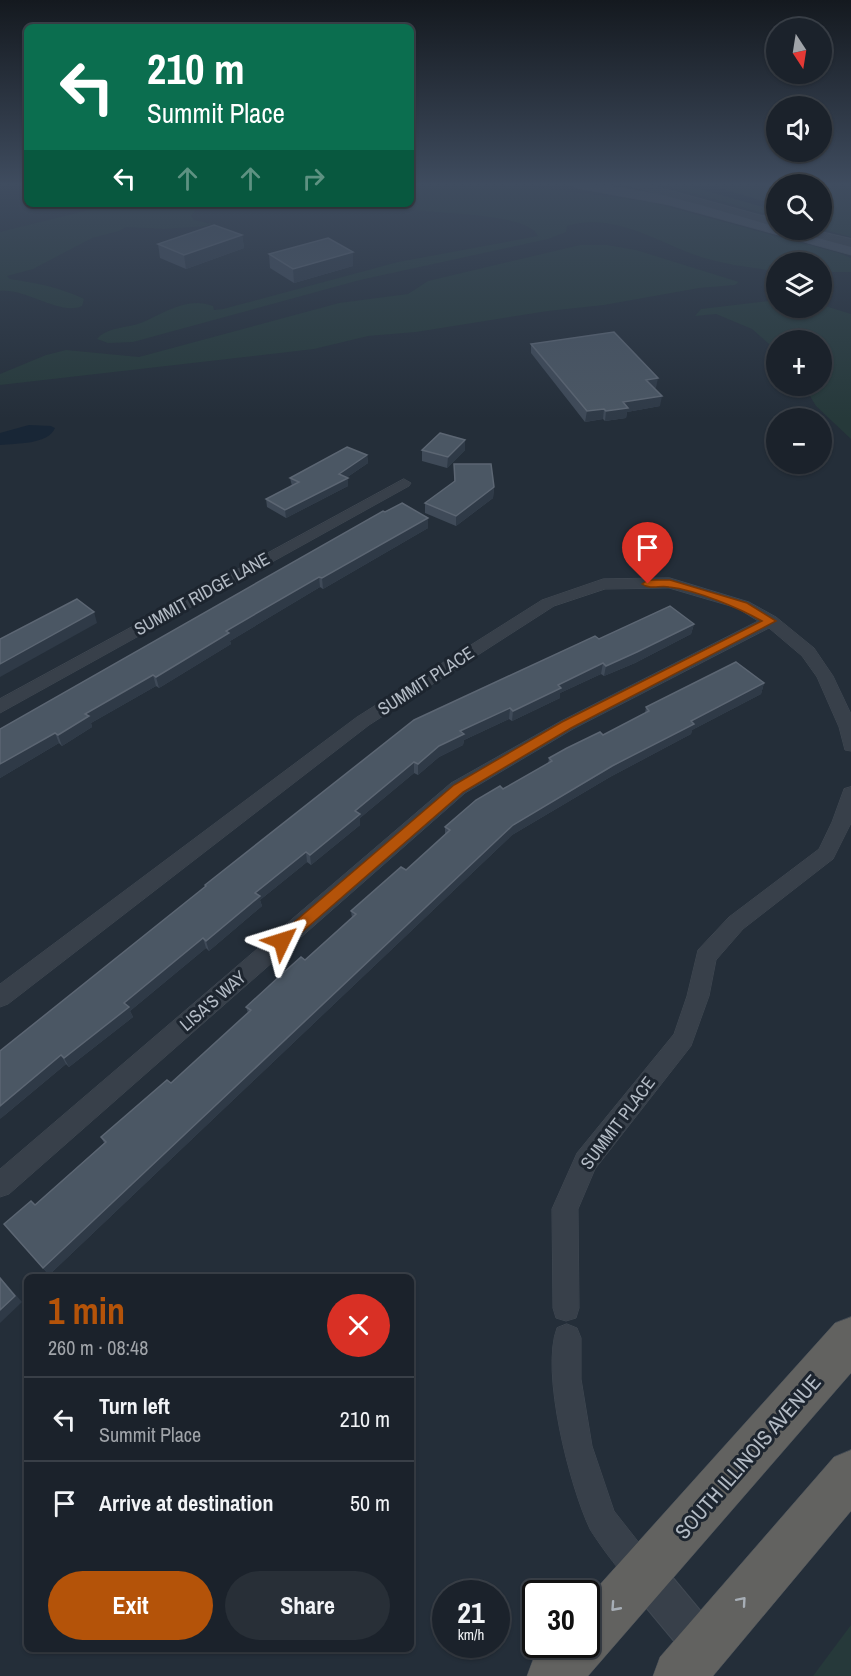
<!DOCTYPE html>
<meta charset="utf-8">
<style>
body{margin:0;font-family:"Archivo Narrow",sans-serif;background:#282f37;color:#f1f3f6;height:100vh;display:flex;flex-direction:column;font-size:22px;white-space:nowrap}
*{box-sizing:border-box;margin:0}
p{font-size:20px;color:#a0a4a9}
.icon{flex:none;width:33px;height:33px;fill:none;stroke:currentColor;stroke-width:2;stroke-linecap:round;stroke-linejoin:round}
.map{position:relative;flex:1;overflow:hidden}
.details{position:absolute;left:24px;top:1274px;width:390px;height:378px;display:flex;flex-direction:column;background:#1b222b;border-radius:9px;box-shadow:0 2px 4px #0004,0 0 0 2px #393f47}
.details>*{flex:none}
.hud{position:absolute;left:24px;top:24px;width:390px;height:183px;border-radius:9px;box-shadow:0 2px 4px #0004,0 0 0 2px #393f47;background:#0b6e4f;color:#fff;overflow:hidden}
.needle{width:39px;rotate:168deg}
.buttons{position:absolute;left:766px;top:18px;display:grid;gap:12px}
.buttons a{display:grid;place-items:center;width:66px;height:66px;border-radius:50%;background:#1b222b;box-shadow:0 2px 4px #0004,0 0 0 2px #393f47;font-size:30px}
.speed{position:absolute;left:432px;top:1580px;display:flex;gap:12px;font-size:30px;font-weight:700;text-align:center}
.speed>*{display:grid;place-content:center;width:78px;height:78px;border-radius:50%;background:#1b222b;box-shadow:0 2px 4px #0004,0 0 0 2px #393f47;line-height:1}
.speed small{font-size:15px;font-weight:400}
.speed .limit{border:3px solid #111;border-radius:9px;background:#fff;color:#111}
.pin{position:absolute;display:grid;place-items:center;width:51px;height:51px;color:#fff;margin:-62px -26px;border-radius:50% 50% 50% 0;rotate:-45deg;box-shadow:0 0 6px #0007}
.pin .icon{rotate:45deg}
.me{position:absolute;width:66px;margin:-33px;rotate:49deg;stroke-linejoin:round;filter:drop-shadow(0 0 4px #0008)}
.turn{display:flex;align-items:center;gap:21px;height:126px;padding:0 24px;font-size:27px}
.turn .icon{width:78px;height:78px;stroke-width:2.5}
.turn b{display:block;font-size:42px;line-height:51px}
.lanes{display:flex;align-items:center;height:57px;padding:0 24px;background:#0003;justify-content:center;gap:30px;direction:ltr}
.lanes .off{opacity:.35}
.round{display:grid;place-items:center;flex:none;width:63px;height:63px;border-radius:32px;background:#282f37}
.head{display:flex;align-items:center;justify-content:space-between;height:102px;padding:0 24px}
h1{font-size:36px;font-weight:800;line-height:45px;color:#b45309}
.action{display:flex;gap:12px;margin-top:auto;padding:12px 24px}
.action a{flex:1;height:69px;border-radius:36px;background:#b45309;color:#fff;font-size:24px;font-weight:800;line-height:69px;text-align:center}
.action a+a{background:#282f37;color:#f1f3f6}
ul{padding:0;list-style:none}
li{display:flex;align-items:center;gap:18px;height:84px;padding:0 24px;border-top:2px solid #393f47}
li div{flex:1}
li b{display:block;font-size:22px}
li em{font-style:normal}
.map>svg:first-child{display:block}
</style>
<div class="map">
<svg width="851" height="1676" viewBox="0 0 851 1676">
<rect width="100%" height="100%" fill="#242e39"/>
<g fill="#26393a">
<path d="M411,184H511L650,202L839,253L851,258V272H822V262H777V271C752,268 728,265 704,258C660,244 615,211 567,226L566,232L548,239L360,280L133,342L108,343L97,339C107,327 127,328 141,323C164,313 188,296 213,306L214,310L223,309L398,262L538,236C531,216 456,214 436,212C408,210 381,205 352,204H411Z"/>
<polygon points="660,184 851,184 851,237 822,229 822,184 777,184 777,217"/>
<path d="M113,204H200L191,216L194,220L212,224L207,226L164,229L126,227L119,231L92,238L33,269L7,276L10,279C37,283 59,287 84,299L82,306C60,316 26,288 0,291V232Z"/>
<polygon points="580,245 607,245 636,250 739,282 735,285 699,288 604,305 548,311 416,332 368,336 314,349 0,385 0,374 46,355 66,350 139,357 339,303 408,294 428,281"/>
<polygon points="777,300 777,308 822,308 822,305 851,314 851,439 816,406 804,386 822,386 822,340 777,340 777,351 752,329 716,314 695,316 701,309"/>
<polygon points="851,1625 851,1676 813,1676"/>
</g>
<g fill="#182636">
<polygon points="682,184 706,184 777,205 777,211"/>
<path d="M29,425L51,426L55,428C48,445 16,443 0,445V433Z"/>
</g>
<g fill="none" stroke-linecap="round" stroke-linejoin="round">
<g stroke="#414953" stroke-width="1">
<g id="minor">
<polygon points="404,479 411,483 409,486 0,713 0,699"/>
<polygon points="670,578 749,602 776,617 814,648 833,676 851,714 851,751 845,750 839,727 817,677 802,656 769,628 573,729 465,793 9,1194 0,1197 0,1169 451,783 561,721 758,621 737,608 669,588 605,589 554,606 369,725 8,1004 0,1007 0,984 357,717 542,600 603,579"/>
<polygon points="851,787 851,823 833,859 743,929 716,960 709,996 691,1046 595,1169 578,1209 579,1308 576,1318 566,1321 556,1318 553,1308 552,1209 577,1153 674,1034 687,996 698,950 729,917 819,849 832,822 844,789"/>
<path d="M567,1324L577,1328L581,1338V1379L592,1446L614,1511L655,1563L660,1574L655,1585L644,1590C640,1588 635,1587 632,1584C621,1574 597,1541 590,1529C570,1487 540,1371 557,1328Z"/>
</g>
</g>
<g stroke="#414953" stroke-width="2">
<g id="tertiary">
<polygon points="626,184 645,184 777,220 777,228"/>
<polygon points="793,230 812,230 851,239 851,247 795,233"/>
<polygon points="644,1555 658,1560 718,1632 724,1646 718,1660 704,1666 690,1660 630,1588 625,1574 630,1560"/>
</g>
</g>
<g stroke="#414953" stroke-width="1">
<path id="secondary" d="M570,184C641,184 709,208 777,227V230H788L851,247V255L669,205L576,188Z"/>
</g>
<g stroke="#434b55" stroke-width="1">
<g id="trunk">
<polygon points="851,1317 851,1373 588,1676 527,1676 534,1657 547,1644 586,1644 586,1600 835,1323"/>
<polygon points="851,1450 851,1511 713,1676 653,1676 660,1657 834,1457"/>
</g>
</g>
<use href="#minor" fill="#38404a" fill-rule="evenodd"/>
<use href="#tertiary" fill="#38404a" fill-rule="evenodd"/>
<use href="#secondary" fill="#464f5c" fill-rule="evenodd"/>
<use href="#trunk" fill="#626260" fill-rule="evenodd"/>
</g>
<g fill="#3f4a58">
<polygon points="242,235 244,248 186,269 160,258 158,244"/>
<polygon points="353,252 353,266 294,283 270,268 269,254"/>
<polygon points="531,344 656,388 654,388 660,406 627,412 626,418 605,421 603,419 585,422 531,353"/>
<polygon points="465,440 465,450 447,468 422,461 422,450"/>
<polygon points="367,455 368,463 346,478 348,486 286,518 267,507 266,499 292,486 290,478"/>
<polygon points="454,464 494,487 493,498 456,526 425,513 425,503 454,482"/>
<polygon points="385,512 428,518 428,528 323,589 320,587 230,641 231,644 159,688 156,686 91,723 92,727 62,746 59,743 0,778 0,729"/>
<polygon points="694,624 691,634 635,663 604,676 601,674 560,693 560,698 512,721 509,719 464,740 463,745 439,757 418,775 414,773 360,818 360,825 311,865 307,862 260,900 262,906 209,951 206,948 130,1011 133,1017 69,1067 66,1064 0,1119 205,887 205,885 599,639"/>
<polygon points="764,683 761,694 692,730 691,734 610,777 512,835 49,1275 4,1224 35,1205 104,1143 101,1137 171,1083 248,1013 246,1007 305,960 352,918 351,911 406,870 445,835 445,827 503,789 548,764 549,758 603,735 645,713 646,707"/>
</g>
<g fill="#2f3a47">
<polygon points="242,235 244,248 186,269 184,255"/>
<polygon points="353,252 353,266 294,283 293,269"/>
<polygon points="658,378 656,388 644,390 646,380"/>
<polygon points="662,396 660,406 627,412 626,418 605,421 606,411 623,402"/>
<polygon points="604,409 603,419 585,422 587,411"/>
<polygon points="465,440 465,450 447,468 448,457"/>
<polygon points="367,455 368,463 340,482 339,474"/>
<polygon points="348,478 348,486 286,518 285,510"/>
<polygon points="494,487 493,498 456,526 456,516"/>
<polygon points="428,518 428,528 323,589 322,578"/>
<polygon points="319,577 320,587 230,641 231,644 159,688 156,677 226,631"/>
<polygon points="94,612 97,623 0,677 0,664"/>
<polygon points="694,624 691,634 635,663 604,676 606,666"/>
<polygon points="603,663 601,674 560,693 560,698 512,721 513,711 558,685"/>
<polygon points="153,675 156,686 91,723 92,727 62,746 58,735 85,714"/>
<polygon points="764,683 761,694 692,730 691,734 610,777 512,835 49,1275 43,1268 513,825 691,721"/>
<polygon points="510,708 509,719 464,740 463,745 439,757 418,775 418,764 439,746 460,731"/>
<polygon points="55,733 59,743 0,778 0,764"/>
<polygon points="414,762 414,773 360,818 360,825 311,865 310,855 355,811"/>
<polygon points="306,852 307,862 260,900 262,906 209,951 206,941 255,893"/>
<polygon points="203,938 206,948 130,1011 133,1017 69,1067 64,1058 124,1003"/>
<polygon points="61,1055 66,1064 0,1119 0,1106"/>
<polygon points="0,1277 22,1302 0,1323"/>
</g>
<g fill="#4b5764" stroke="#5c6673" stroke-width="1.5">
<polygon points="214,225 242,235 184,255 158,244"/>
<polygon points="328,238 353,252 293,269 269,254"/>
<polygon points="614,332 658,378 646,380 662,396 623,402 628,408 606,411 604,409 587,411 531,344"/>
<polygon points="440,433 465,440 448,457 422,450"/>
<polygon points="347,447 367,455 339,474 348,478 285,510 266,499 299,482 290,478"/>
<polygon points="454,464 491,464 494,487 456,516 425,503 455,481"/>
<polygon points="402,503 428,518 322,578 319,577 226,631 229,633 156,677 153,675 85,714 89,716 58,735 55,733 0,764 0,729 383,511 385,512"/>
<polygon points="77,599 94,612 0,664 0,639"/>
<polygon points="670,606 694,624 637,652 606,666 603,663 558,685 561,688 513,711 510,708 460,731 464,734 439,746 418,764 414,762 355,811 360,814 310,855 306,852 255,893 260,896 206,941 203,938 124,1003 129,1007 64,1058 61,1055 0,1106 0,1051 206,886 205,885 414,720 595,636 599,639"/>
<polygon points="736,662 764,683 691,721 694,724 612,766 513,825 43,1268 4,1224 31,1201 35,1205 106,1142 101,1137 167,1080 171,1083 251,1010 246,1007 282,974 301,957 305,960 356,914 351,911 401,867 406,870 450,830 445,827 476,800 500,786 503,789 552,761 549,758 567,748 600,732 603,735 649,711 646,707"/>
<polygon points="0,1278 15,1296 0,1310"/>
</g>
<defs><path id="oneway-chevron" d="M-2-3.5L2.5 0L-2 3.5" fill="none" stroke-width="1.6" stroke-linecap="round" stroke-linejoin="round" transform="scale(1.5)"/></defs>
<g stroke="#a7aeb6">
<use href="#oneway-chevron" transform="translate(742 1601) rotate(-49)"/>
<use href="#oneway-chevron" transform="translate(615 1607) rotate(132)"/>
</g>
<linearGradient id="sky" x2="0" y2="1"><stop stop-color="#14191f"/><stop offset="0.44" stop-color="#3f4c5f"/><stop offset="1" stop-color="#3f4c5f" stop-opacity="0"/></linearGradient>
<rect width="851" height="419" fill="url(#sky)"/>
<path fill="#b45309" stroke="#753606" stroke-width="1.5" d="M670,580L747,603L776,621L571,728L463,792L287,945H277L275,941L277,937L454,785L562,722L762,621C739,608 696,590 669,587C660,585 650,590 642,584L648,580Z"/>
<g text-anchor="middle" stroke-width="6" stroke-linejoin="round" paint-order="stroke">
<g font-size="18" fill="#b3bbc5" stroke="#1d252f">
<text transform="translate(202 594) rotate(-29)" y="6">SUMMIT RIDGE LANE</text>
<text transform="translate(426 681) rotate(-33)" y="6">SUMMIT PLACE</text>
<text transform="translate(213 1001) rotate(-41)" y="6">LISA'S WAY</text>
<text transform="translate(618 1123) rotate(-53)" y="6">SUMMIT PLACE</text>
</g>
<g font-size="21" fill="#b3bbc5" stroke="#1d252f">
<text transform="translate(748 1457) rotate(-49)" y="7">SOUTH ILLINOIS AVENUE</text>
</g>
</g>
</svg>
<div class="buttons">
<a><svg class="needle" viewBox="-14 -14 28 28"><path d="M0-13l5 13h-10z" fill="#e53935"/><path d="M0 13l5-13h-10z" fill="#a0a4a9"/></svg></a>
<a><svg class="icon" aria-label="sound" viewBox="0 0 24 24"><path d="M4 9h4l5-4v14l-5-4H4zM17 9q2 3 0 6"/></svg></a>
<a><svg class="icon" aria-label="search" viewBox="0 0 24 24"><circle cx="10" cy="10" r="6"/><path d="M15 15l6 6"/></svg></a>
<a><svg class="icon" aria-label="layers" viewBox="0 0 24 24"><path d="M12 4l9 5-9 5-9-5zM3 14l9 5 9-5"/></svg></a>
<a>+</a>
<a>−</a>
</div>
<div class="speed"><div>21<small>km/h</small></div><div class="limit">30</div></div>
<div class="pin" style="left:648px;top:584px;background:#d93025"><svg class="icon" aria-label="arrive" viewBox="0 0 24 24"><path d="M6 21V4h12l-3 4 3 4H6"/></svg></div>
<svg class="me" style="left:282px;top:941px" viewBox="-20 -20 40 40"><path d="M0-17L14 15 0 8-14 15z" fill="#b45309" stroke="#fff" stroke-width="4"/></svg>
<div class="hud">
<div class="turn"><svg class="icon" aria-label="left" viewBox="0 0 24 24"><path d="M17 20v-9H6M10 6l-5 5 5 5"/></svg><div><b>210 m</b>Summit Place</div></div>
<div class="lanes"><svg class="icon" aria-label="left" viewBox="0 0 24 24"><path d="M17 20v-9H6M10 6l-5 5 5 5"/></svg><svg class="icon off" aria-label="ahead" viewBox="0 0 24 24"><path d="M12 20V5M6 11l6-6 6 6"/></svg><svg class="icon off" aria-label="ahead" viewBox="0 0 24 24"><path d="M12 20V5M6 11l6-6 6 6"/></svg><svg class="icon off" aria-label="right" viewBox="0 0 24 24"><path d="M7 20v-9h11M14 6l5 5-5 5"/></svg></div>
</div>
<section class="details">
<div class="head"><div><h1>1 min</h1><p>260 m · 08:48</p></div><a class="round" style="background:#d93025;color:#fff"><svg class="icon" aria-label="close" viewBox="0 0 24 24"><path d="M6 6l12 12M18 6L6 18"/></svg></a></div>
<ul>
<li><svg class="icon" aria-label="left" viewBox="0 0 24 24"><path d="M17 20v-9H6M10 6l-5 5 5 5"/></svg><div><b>Turn left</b><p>Summit Place</p></div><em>210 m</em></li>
<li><svg class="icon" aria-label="arrive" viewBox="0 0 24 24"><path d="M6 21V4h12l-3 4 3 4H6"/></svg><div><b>Arrive at destination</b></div><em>50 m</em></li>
</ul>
<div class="action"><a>Exit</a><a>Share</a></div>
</section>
</div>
